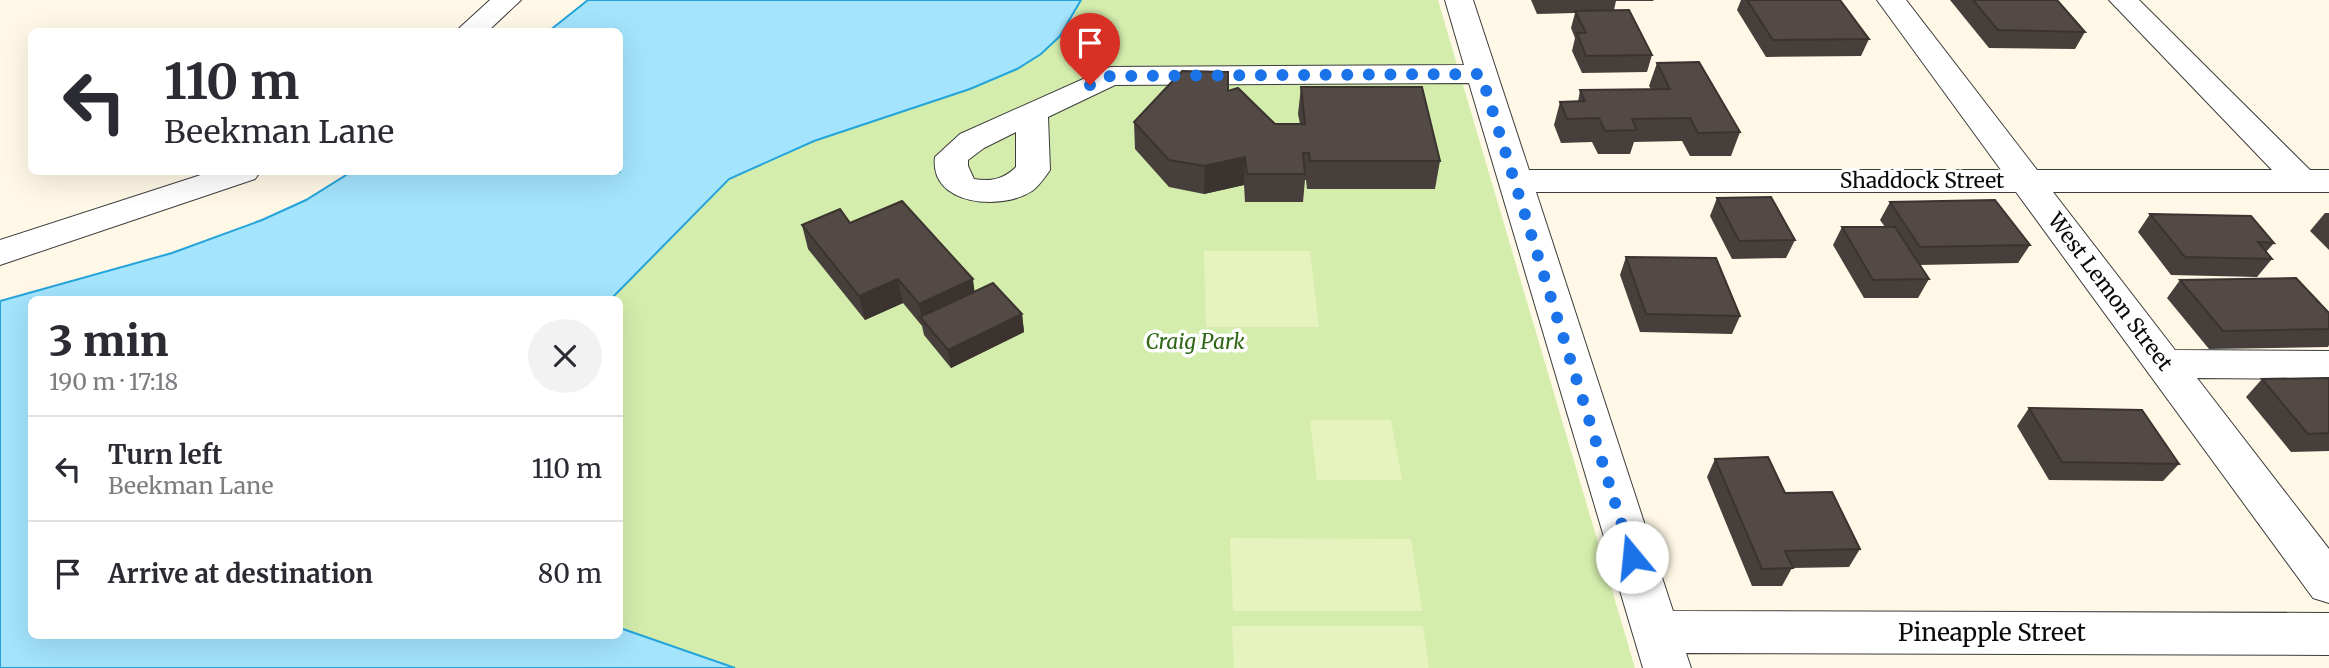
<!DOCTYPE html>
<meta charset="utf-8">
<style>
body{margin:0;font-family:Merriweather,serif;background:#f2f2f3;color:#2b2b33;height:100vh;display:flex;flex-direction:column;font-size:26px;white-space:nowrap}
*{box-sizing:border-box;margin:0}
p{font-size:23px;color:#7c7c81}
.icon{flex:none;width:38px;height:38px;fill:none;stroke:currentColor;stroke-width:2;stroke-linecap:round;stroke-linejoin:round}
.map{position:relative;flex:1;overflow:hidden}
.sheet{position:absolute;left:28px;top:296px;width:595px;height:343px;display:flex;flex-direction:column;background:#fff;border-radius:10px;box-shadow:0 7px 28px #0002}
.sheet>*{flex:none}
.banner{position:absolute;left:28px;top:28px;width:595px;height:147px;border-radius:10px;box-shadow:0 7px 28px #0002;background:#fff;color:#2b2b33;overflow:hidden}
.pin{position:absolute;display:grid;place-items:center;width:60px;height:60px;color:#fff;margin:-72px -30px;border-radius:50% 50% 50% 0;rotate:-45deg;box-shadow:0 0 7px #0007}
.pin .icon{rotate:45deg}
.me{position:absolute;width:77px;margin:-38px;rotate:343deg;stroke-linejoin:round;filter:drop-shadow(0 0 5px #0008)}
.turn{display:flex;align-items:center;gap:24px;height:147px;padding:0 21px;font-size:32px}
.turn .icon{width:91px;height:91px;stroke-width:2.5}
.turn b{display:block;font-size:49px;line-height:60px}
.round{display:grid;place-items:center;flex:none;width:74px;height:74px;border-radius:37px;background:#f2f2f3}
.head{display:flex;align-items:center;justify-content:space-between;height:119px;padding:0 21px}
h1{font-size:42px;font-weight:800;line-height:52px}
ul{padding:0;list-style:none}
li{display:flex;align-items:center;gap:21px;height:105px;padding:0 21px;border-top:2px solid #e1e1e2}
li div{flex:1}
li b{display:block;font-size:26px}
li em{font-style:normal}
.map>svg:first-child{display:block}
</style>
<div class="map">
<svg width="2329" height="668" viewBox="0 0 2329 668">
<rect width="100%" height="100%" fill="#fff8e6"/>
<polygon fill="#d4edac" points="1081,0 1438,0 1635,668 735,668 620,628 620,299 611,299 729,179 814,141 969,89 1017,69 1041,54 1073,18"/>
<g fill="#e6f3bf">
<polygon points="1204,251 1310,251 1319,327 1206,327"/>
<polygon points="1310,420 1391,420 1402,480 1317,480"/>
<polygon points="1230,538 1411,539 1422,611 1233,611"/>
<polygon points="1232,626 1423,626 1429,668 1234,668"/>
</g>
<polygon fill="#a4e4fd" stroke="#24a4db" stroke-width="2" points="588,0 1081,0 1060,36 1041,54 1017,69 970,89 814,141 729,179 611,299 32,299 32,635 620,635 620,628 735,668 0,668 0,301 172,253 262,220 306,200 351,172 620,172 620,32 549,31"/>
<g fill="none" stroke-linecap="round" stroke-linejoin="round">
<g stroke="#3d3d3d" stroke-width="2">
<g id="minor">
<polygon points="490,0 521,0 487,32 455,32"/>
<path d="M1445,0H1473L1529,170H2001L1877,0H1906L2037,170H2272L2109,0H2139L2310,170H2329V192H2053L2175,350L2329,351V379L2197,378L2329,549V603L2313,598L2016,192H1536L1673,611L2329,613V655L1686,653L1691,668H1643L1469,83L1115,85L1048,117L1050,170C1045,177 1039,186 1032,191C1002,211 929,206 935,157L960,134L1110,67L1464,65ZM1016,132V167C1004,179 991,182 974,179L968,166V160L984,148Z"/>
<polygon points="210,172 260,172 255,179 0,265 0,240"/>
</g>
</g>
<use href="#minor" fill="#fff" fill-rule="evenodd"/>
</g>
<g fill="#473f3b">
<polygon points="1531,0 1654,0 1653,1 1616,1 1614,10 1652,55 1647,72 1582,73 1572,51 1575,38 1571,28 1575,13 1537,14"/>
<polygon points="1741,0 1840,0 1869,39 1861,56 1766,57 1737,10"/>
<polygon points="1950,0 2057,0 2085,32 2075,49 1989,48"/>
<polygon points="1657,63 1740,132 1731,156 1690,156 1682,141 1634,142 1630,154 1598,154 1592,142 1561,143 1554,125 1560,102 1578,102 1580,90 1651,89 1649,86"/>
<polygon points="1301,87 1440,161 1435,189 1307,189 1306,180 1305,180 1303,202 1245,202 1244,185 1204,194 1169,187 1135,149 1134,122 1300,124 1298,114"/>
<polygon points="1717,198 1795,240 1786,258 1732,259 1710,216"/>
<polygon points="1890,202 2030,245 2018,263 1919,265 1929,279 1918,298 1864,298 1833,245 1842,227 1885,227 1880,220"/>
<polygon points="2325,213 2329,213 2329,250 2310,231"/>
<polygon points="2150,214 2274,243 2266,252 2272,259 2257,277 2171,275 2138,232"/>
<polygon points="850,223 975,292 1022,314 1024,332 951,368 924,335 922,326 903,303 865,320 808,249 802,225"/>
<polygon points="1626,257 1740,316 1732,334 1640,332 1620,275"/>
<polygon points="2180,280 2329,313 2329,345 2328,347 2209,349 2167,298"/>
<polygon points="2329,378 2329,451 2291,452 2246,397 2262,379"/>
<polygon points="2029,408 2179,464 2163,481 2049,480 2017,426"/>
<polygon points="1715,459 1785,493 1860,549 1849,567 1792,568 1782,586 1752,586 1707,477"/>
</g>
<g fill="#3a3330">
<polygon points="1245,157 1244,185 1204,194 1205,166"/>
<polygon points="898,279 903,303 865,320 859,296"/>
<polygon points="973,279 976,303 922,319 919,304"/>
<polygon points="1022,314 1024,332 951,368 948,350"/>
</g>
<g fill="#534945" stroke="#3a3330" stroke-width="2">
<polygon points="1747,0 1840,0 1869,39 1773,40"/>
<polygon points="1973,0 2057,0 2085,32 1998,30"/>
<polygon points="1629,10 1652,55 1586,56 1577,33 1586,33 1575,11"/>
<polygon points="1699,62 1740,132 1698,133 1690,118 1632,119 1637,130 1605,131 1599,118 1567,119 1560,102 1585,101 1580,90 1670,89 1657,63"/>
<polygon points="1182,71 1228,72 1228,91 1238,88 1275,124 1305,124 1301,87 1422,87 1440,161 1310,161 1309,153 1303,153 1305,174 1247,174 1245,157 1205,166 1169,160 1134,122"/>
<polygon points="1771,197 1795,240 1739,241 1717,198"/>
<polygon points="1995,200 2030,245 1920,247 1890,202"/>
<polygon points="902,201 973,279 919,304 898,279 859,296 802,225 840,209 850,223"/>
<polygon points="2150,214 2251,216 2274,243 2258,242 2272,259 2185,257"/>
<polygon points="1842,227 1895,227 1929,279 1873,280"/>
<polygon points="1626,257 1716,258 1740,316 1646,314"/>
<polygon points="2296,278 2329,313 2329,329 2223,331 2180,280"/>
<polygon points="993,283 1022,314 948,350 920,317"/>
<polygon points="2329,378 2329,433 2308,434 2262,379"/>
<polygon points="2029,408 2142,410 2179,464 2062,462"/>
<polygon points="1768,457 1785,493 1832,492 1860,549 1785,551 1793,568 1762,569 1715,459"/>
</g>
<g fill="none" stroke-linecap="round" stroke-linejoin="round">
<polyline stroke="#1a73e8" stroke-width="12" stroke-dasharray="0 21.6" points="1090,85 1110,76 1481,74 1632,557"/>
</g>
<g text-anchor="middle" stroke-width="7" stroke-linejoin="round" paint-order="stroke">
<g font-size="21" fill="#0a0a0a" stroke="#fff">
<text x="1922" y="188">Shaddock Street</text>
<text transform="translate(2110 292) rotate(53)" y="7">West Lemon Street</text>
</g>
<g font-size="21" font-style="italic" fill="#2e6615" stroke="#fff">
<text x="1195" y="349">Craig Park</text>
</g>
<g font-size="24" fill="#0a0a0a" stroke="#fff">
<text x="1992" y="641">Pineapple Street</text>
</g>
</g>
</svg>
<div class="pin" style="left:1090px;top:85px;background:#d93025"><svg class="icon" aria-label="arrive" viewBox="0 0 24 24"><path d="M6 21V4h12l-3 4 3 4H6"/></svg></div>
<svg class="me" style="left:1632px;top:557px" viewBox="-20 -20 40 40"><circle r="19" fill="#fff"/><path d="M0-13L10 11 0 6-10 11z" fill="#1a73e8"/></svg>
<div class="banner">
<div class="turn"><svg class="icon" aria-label="left" viewBox="0 0 24 24"><path d="M17 20v-9H6M10 6l-5 5 5 5"/></svg><div><b>110 m</b>Beekman Lane</div></div>
</div>
<section class="sheet">
<div class="head"><div><h1>3 min</h1><p>190 m · 17:18</p></div><a class="round"><svg class="icon" aria-label="close" viewBox="0 0 24 24"><path d="M6 6l12 12M18 6L6 18"/></svg></a></div>
<ul>
<li><svg class="icon" aria-label="left" viewBox="0 0 24 24"><path d="M17 20v-9H6M10 6l-5 5 5 5"/></svg><div><b>Turn left</b><p>Beekman Lane</p></div><em>110 m</em></li>
<li><svg class="icon" aria-label="arrive" viewBox="0 0 24 24"><path d="M6 21V4h12l-3 4 3 4H6"/></svg><div><b>Arrive at destination</b></div><em>80 m</em></li>
</ul>
</section>
</div>
